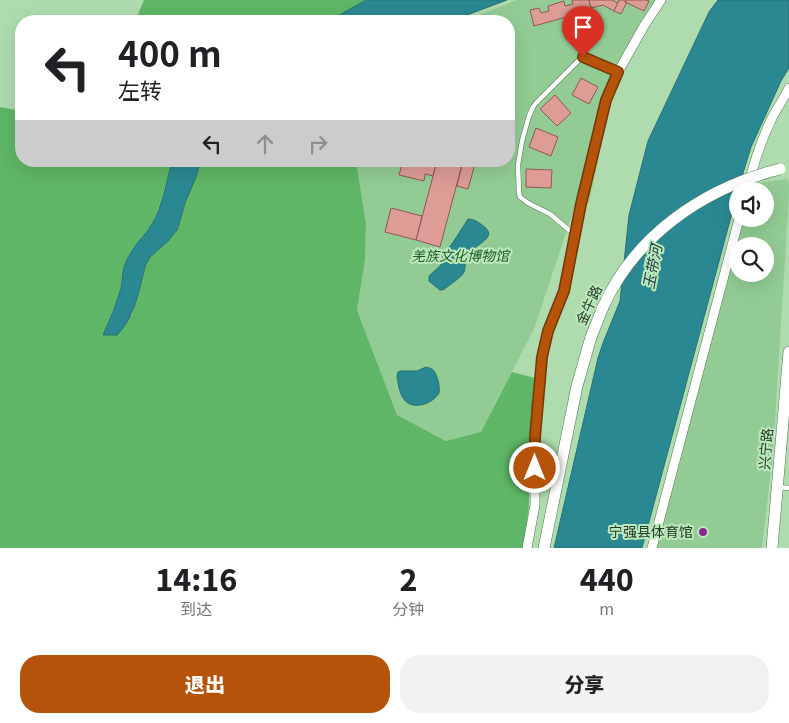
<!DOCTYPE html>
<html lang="zh">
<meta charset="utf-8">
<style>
body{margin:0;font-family:Georgia,"Noto Sans SC",serif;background:#f2f2f2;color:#202124;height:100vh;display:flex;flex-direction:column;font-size:19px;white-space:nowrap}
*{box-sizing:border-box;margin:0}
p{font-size:16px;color:#757577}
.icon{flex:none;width:28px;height:28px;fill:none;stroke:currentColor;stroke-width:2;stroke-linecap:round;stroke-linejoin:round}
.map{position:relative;height:548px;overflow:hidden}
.side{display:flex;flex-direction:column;background:#fff;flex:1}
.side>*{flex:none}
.guide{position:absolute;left:15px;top:15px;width:500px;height:152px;border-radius:20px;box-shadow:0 5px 20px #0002;background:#fff;color:#202124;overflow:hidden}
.controls{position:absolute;left:729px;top:182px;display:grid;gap:10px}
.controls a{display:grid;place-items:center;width:45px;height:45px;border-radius:50%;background:#fff;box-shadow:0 5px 20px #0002;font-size:25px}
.pin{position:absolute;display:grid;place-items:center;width:42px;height:42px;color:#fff;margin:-51px -21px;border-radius:50% 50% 50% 0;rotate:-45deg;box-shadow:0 0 5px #0007}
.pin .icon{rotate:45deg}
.me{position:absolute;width:55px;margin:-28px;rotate:0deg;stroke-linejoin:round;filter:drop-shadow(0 0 4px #0008)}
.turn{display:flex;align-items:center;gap:18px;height:105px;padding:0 20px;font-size:22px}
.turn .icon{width:65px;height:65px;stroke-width:2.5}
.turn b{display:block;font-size:35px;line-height:42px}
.lanes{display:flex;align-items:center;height:48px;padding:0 20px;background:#0003;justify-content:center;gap:25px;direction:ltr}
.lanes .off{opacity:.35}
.eta{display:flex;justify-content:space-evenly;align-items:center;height:85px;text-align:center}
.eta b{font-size:30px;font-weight:800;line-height:35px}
.action{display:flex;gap:10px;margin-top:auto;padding:10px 20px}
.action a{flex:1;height:58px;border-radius:20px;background:#b45309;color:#fff;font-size:20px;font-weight:800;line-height:58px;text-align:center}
.action a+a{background:#f2f2f2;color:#202124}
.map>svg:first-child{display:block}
</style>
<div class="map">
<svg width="789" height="548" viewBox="0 0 789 548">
<rect width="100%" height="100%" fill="#aedcaf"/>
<g fill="#92cc94" fill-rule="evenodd">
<polygon points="516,0 666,0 628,62 610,103 589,203 577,200 534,329 481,432 446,441 397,415 357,310 365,260 366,224 356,161 509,161 509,21 464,21"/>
<path d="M787,179L789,183V195L773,453L762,548H656L742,219H765V191H750L751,187L765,182ZM738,246H765V274H738Z"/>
</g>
<g fill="#5fb666">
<polygon points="144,0 366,0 329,21 134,21 136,19"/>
<polygon points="0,107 21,111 21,161 172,161 160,204 155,217 152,224 130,253 124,267 121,288 103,335 132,315 146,264 150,257 172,236 177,230 179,224 185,203 196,177 200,161 356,161 366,224 365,260 357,310 397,415 446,441 481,432 512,372 535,378 529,443 529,504 524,548 0,548"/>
</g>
<g fill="#2a8892" stroke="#297172">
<polygon points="366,0 507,0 451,21 329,21"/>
<polygon points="718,0 789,0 789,68 781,81 751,147 740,183 642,548 554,548 598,358 603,343 620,301 629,215 648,141 709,12"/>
<path d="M172,161H200L196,177L185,203L179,224L177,230L168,241L150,257L146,264C139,288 136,316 117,335H103C110,319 116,304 121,288C123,279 122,270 126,262C132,247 144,237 152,224C162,208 167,179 172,161Z"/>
<path d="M468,219C473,219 477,221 482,225C497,235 483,241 475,248C472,250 470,253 468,257C464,262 466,266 464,272C462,277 448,286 443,290H440L429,281V276L441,265L444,253L452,244Z"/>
<path d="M426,367C429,368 432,368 434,371C438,377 440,387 439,393C432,405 409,412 402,396C399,391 398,383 397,376L398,372L400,371H417Z"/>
</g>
<g fill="#dd9c96" stroke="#915752">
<polygon points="572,0 589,0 592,10 534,26 530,10 539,8 541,13 549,11 548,6 564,1 565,6 573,4"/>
<polygon points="589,0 612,0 618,3 614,11 603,5 591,8"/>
<polygon points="619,0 626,0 625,2 627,2 621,14 614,11"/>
<polygon points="626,0 646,0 649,1 644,11 625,2"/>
<polygon points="581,78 598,87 589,104 572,95"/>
<polygon points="555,95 571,113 557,126 540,109"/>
<polygon points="536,128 558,137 551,156 529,147"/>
<polygon points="403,161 437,161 433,176 425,174 424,181 399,175"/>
<polygon points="437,161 463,161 440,247 416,240"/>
<polygon points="463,161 475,164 468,189 457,186"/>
<polygon points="526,169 552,170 551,188 526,187"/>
<polygon points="391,208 422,216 416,240 385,232"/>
</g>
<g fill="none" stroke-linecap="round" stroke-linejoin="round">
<g stroke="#4f7a52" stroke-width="5.5">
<g id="lane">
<polyline points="575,235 550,214 528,203 520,197 519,193 518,165 522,141 529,116 533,107 536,103 579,60 583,57 618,72"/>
<polyline points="778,487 789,488"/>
</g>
</g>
<g stroke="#4f7a52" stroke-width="10">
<g id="street">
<path d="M747,191C753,165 761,140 773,116C778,107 784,98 789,88"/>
<polyline points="527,548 535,505 535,437 537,399 544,346 548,331 564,291 581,204 606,100 618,72 644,26 661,0"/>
<polyline points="652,548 739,219"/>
</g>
</g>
<g stroke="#4f7a52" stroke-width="12">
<g id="secondary">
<polyline points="544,548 577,386 591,337 603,307"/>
<polyline points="772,548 789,352"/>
</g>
</g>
<use href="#lane" stroke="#fff" stroke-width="4.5"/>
<use href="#street" stroke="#fff" stroke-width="9"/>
<use href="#secondary" stroke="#fff" stroke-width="11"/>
<g stroke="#4f7a52" stroke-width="12" stroke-linecap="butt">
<path id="secondary-bridge" d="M603,307C636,234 705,188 780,169"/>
</g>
<use href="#secondary-bridge" stroke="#fff" stroke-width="11"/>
</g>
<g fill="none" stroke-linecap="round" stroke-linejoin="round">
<g stroke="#753606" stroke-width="12">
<polyline id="route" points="535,468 535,437 542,357 548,331 564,291 581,204 600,125 606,100 618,72 583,57"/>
</g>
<use href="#route" stroke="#b45309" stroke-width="9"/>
</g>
<circle fill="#8b2890" stroke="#bbe9bc" stroke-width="2" cx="703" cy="532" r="5"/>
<g text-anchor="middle" stroke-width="4" stroke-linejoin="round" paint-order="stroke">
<g font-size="14" font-style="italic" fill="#205c28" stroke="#bbe9bc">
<text x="460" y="261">羌族文化博物馆</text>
</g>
<g font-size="14" fill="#283a29" stroke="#bbe9bc">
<text transform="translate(589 305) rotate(-65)" y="5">金牛路</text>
<text transform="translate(766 449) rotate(-85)" y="5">兴宁路</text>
</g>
<g font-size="14" fill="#283a29" stroke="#bbe9bc" text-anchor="end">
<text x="693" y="537">宁强县体育馆</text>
</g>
<g font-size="15" font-style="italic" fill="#244044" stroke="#bbe9bc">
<text transform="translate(653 267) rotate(-79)" y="5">玉带河</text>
</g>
</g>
</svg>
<div class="controls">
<a><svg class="icon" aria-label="sound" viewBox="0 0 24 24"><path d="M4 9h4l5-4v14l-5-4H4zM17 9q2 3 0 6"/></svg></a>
<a><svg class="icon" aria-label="search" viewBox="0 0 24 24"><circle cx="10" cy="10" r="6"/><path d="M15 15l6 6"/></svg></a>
</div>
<div class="pin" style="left:583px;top:57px;background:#d93025"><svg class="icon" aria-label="arrive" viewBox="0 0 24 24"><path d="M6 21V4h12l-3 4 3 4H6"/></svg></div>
<svg class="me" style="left:535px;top:468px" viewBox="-20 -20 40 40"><circle r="17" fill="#b45309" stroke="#fff" stroke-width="3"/><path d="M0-11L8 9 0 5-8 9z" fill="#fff"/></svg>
<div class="guide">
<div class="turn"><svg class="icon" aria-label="left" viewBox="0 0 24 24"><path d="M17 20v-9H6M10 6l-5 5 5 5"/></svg><div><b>400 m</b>左转</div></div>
<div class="lanes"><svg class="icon" aria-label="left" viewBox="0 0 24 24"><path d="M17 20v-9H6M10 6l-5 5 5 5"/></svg><svg class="icon off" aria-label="ahead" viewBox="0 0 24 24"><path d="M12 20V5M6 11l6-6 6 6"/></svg><svg class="icon off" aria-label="right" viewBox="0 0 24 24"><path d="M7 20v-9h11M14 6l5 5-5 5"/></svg></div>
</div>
</div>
<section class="side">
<div class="eta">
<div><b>14:16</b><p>到达</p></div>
<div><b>2</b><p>分钟</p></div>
<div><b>440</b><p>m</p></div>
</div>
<div class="action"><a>退出</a><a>分享</a></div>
</section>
